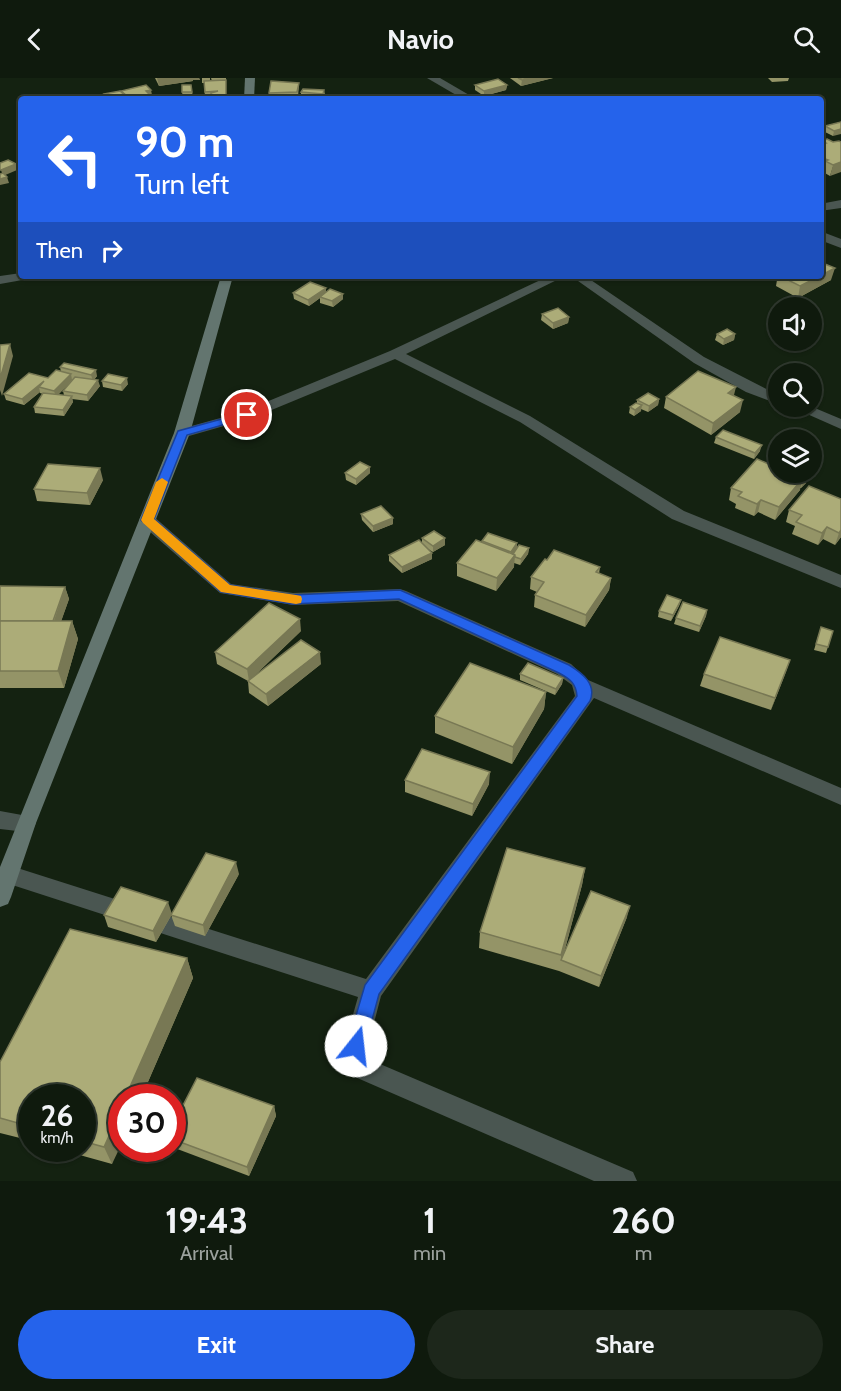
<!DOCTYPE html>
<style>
body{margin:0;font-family:Cabin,sans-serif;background:#1d271b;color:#f1f3f6;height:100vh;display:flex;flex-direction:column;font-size:22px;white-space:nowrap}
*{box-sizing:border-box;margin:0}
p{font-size:20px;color:#9ba19d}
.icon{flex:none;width:33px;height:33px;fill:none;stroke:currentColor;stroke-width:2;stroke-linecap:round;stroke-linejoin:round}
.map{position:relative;height:1103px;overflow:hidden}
.sheet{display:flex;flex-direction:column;background:#0f1a0d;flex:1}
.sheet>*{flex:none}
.banner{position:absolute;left:18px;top:18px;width:806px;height:183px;border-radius:6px;box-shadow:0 2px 4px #0004,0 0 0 2px #2f382e;background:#2563eb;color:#fff;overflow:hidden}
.fabs{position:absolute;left:768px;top:219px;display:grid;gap:12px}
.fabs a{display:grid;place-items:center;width:54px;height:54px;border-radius:50%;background:#0f1a0d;box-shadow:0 2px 4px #0004,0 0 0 2px #2f382e;font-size:30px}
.speed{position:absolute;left:18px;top:1006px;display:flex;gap:12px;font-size:30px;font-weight:700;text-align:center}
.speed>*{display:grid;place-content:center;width:78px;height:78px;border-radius:50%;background:#0f1a0d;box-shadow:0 2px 4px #0004,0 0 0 2px #2f382e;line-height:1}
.speed small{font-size:15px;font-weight:400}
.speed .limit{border:9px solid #d22;background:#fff;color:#111}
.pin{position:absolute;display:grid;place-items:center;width:51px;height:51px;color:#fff;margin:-26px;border:3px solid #fff;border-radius:50%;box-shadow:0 2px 6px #0007}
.me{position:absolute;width:66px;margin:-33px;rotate:16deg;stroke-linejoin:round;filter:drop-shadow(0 0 4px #0008)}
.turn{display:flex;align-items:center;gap:21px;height:126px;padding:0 18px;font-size:27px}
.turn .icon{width:78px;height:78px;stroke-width:2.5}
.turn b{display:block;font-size:42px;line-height:51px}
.then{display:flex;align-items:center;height:57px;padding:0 18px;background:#0003;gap:12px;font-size:22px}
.eta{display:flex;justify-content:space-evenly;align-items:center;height:102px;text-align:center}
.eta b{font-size:36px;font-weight:800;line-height:42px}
.cta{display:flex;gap:12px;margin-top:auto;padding:12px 18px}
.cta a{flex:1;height:69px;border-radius:36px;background:#2563eb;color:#fff;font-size:24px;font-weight:800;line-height:69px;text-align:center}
.cta a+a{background:#1d271b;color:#f1f3f6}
header{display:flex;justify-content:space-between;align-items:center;height:78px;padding:0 18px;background:#0f1a0d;font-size:27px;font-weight:800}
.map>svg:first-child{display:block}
</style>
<header><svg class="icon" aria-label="back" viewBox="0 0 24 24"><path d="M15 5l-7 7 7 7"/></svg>Navio<svg class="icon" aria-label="search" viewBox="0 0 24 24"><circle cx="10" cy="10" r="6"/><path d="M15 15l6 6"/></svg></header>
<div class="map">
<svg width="841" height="1103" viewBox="0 0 841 1103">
<rect width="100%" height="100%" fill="#142211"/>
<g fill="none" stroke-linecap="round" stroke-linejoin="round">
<polygon fill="#4a5651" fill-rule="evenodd" points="21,195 21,198 30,198 28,201 0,206 0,198"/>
<g fill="#4a5651" fill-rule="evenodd">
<polygon points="427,0 440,0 476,21 463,21"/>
<polygon points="841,122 841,130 820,133 820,126"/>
<polygon points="820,153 841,161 841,170 820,162"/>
<polygon points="549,198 565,198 406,276 530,338 684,433 841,497 841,510 672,441 520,344 395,281 252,340 182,360 174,355 177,352 242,334 390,273"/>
<polygon points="571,198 585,198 704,279 778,317 778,326 746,314 694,285"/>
<polygon points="789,328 810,328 841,341 841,351"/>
<polygon points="147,437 153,438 231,506 293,515 400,511 406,513 571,586 588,602 841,710 841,727 594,620 381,918 368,968 368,975 373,983 633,1094 637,1103 594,1103 355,999 344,977 344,968 358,919 0,803 0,790 8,787 366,901 575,618 572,607 557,596 398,523 293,527 220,515 141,446 139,442 141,438"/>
<polygon points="0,733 33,739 36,745 33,751 26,754 0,751"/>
</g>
<g fill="#63756f" fill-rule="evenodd">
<polygon points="245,0 255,0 254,21 244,21"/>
<polygon points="221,198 233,198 190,355 36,745 11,819 8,826 0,829 0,789 174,355"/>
</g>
</g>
<g fill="#949467" fill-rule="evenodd">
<polygon points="155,0 199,0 200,2 193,2 193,1 193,3 159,8"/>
<polygon points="202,0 210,0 210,3 212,3 211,0 226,0 226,21 212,21 212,19 205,19 204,5 202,5"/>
<polygon points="510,0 553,0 521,8"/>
<polygon points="768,0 789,0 788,3 772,4"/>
<polygon points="299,5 298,20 270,20 269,15"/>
<polygon points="191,7 193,19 183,19 182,14"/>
<polygon points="475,7 507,7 506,12 484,18 475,12"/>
<polygon points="324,12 325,17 323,21 301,20 301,14"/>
<polygon points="841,44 833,58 823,53 825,48"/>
<polygon points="822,63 833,64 841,64 830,98 823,94 823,92 820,91 820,67"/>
<polygon points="769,198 820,198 831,202 798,220 776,208 777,202"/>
<polygon points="326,210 326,214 343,221 333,229 320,225 320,220 309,228 294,221 293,215"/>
<polygon points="542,236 569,239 568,245 553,251 541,242"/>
<polygon points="717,256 735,256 734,262 723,267 715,262"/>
<path d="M60,289L97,298L94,302L100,308L88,323L72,321L73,324L64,338L35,335L34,329L43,316L40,315V314L24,327L6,322L4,316L48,300L61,294ZM69,305L63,313L64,317H58Z"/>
<polygon points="102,303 128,306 122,313 103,309"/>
<polygon points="734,318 740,334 711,357 664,330 666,319"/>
<polygon points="659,321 658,327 648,334 641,331 641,333 634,338 629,335 630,329 637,325 637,322"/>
<polygon points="716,359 760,373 754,381 714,365"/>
<polygon points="757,381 806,405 801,410 800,410 800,412 775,442 758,434 754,438 735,430 736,426 729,422 731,410"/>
<polygon points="345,395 370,395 356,407 346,402"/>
<polygon points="103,402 90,427 37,423 34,411"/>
<polygon points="841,421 841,459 835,467 823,461 818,467 792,456 795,448 786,444 789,432"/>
<polygon points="361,436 393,440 393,446 373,454 362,442"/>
<polygon points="422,460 445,460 445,467 433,474 428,471 432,475 432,481 402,495 389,483 389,477 422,465"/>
<polygon points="482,463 517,471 529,470 528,476 520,487 514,485 514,489 496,513 457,498 457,485 482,465"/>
<polygon points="547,482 600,489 599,496 611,500 609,512 585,549 534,529 535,517 537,514 530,511 531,499"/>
<polygon points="0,508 65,509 69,521 61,543 72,543 78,561 64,610 0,610"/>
<polygon points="681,522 679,528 671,543 658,539 659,533"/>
<polygon points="707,532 706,538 699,554 674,546 676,540"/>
<polygon points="821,549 833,553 826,575 814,572"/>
<polygon points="301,553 255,597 321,586 268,628 249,615 248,603 217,586 215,574"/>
<polygon points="790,582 771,632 700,608 704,596"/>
<polygon points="520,596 563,600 562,606 555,617 520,602"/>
<polygon points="546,614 544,631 512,686 435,655 435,638"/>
<polygon points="405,702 489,706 472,738 405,714"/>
<polygon points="585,790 582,807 564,875 627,839 599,909 559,893 479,870 480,854"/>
<polygon points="239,796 205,858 175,848 171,837"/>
<polygon points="172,836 156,864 108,849 104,837"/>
<polygon points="187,880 193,900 141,1020 122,1020 112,1086 58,1071 82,1071 82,1020 32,1020 32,1063 0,1055 0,984"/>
<polygon points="274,1028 276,1038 249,1098 172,1069 172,1049"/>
</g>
<g fill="#787854">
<polygon points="157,0 193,0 193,3 159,8"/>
<polygon points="193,0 199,0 200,2 193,2"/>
<polygon points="532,0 553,0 521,8 522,2"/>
<polygon points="507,7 506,12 484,18 484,13"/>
<polygon points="151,12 152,17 146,18 146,13"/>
<polygon points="841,48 841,56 833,58 834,53"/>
<polygon points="841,84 841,94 830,98 833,87"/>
<polygon points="16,86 17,92 3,98 1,92"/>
<polygon points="7,99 9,105 0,107 0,101"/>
<polygon points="835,190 831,202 798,220 800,208"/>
<polygon points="326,210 326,216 320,219 320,220 309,228 308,222"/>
<polygon points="343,216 343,221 333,229 332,223"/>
<polygon points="569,239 568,245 553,251 553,245"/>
<polygon points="735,256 734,262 723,267 724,261"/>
<polygon points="10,266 13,278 2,318 0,312 0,301"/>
<polygon points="96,292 97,298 93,303 91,297"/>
<polygon points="71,296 72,302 56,319 54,313"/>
<polygon points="127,300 128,306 122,313 121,307"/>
<polygon points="98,302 100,308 88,323 87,317"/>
<polygon points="44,303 39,309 40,314 24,327 22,321"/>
<polygon points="736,309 733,321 728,315"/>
<polygon points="72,318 73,324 64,338 63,332"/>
<polygon points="659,321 658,327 648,334 649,328"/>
<polygon points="743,322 740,334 711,357 713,345"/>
<polygon points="642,327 641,333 634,338 635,332"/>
<polygon points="762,367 760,373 754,381 755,375"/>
<polygon points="370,389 370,395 356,407 356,401"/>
<polygon points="100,390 103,402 90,427 87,415"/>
<polygon points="807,399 806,405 801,410 803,404"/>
<polygon points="803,400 800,412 775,442 779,429"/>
<polygon points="761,422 758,434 754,438 757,426"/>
<polygon points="393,440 393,446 373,454 373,448"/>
<polygon points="827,449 823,461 818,467 822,455"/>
<polygon points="841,452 841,459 835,467 839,455"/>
<polygon points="445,460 445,467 433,474 433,468"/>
<polygon points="517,465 517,472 511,480 511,474"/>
<polygon points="529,470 528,476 520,487 521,481"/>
<polygon points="432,475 432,481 402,495 402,489"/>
<polygon points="515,477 514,489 496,513 497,500"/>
<polygon points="611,500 609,512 585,549 586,537"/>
<polygon points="65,509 69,521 56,558 53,546"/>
<polygon points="681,522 679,528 671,543 673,537"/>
<polygon points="707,532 706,538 699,554 700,548"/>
<polygon points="300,541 301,553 249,603 247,591"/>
<polygon points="72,543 78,561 64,610 58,593"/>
<polygon points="320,574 321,586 268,628 266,616"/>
<polygon points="790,582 786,594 771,632 775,620"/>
<polygon points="563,600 562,606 555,617 556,611"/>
<polygon points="546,614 544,631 512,686 513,669"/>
<polygon points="490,694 489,706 472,738 473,726"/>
<polygon points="236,784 239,796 205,858 203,847"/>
<polygon points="585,790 582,807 562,882 561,882 561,877"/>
<polygon points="168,824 172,836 156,864 153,853"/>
<polygon points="630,828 627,839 599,909 601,898"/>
<polygon points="187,880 193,900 141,1020 125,1020"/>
<polygon points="274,1028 276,1038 249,1098 247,1089"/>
<polygon points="122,1029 122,1065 112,1086 104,1069"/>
</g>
<g fill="#acac78" stroke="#787854" stroke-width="1.5">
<polygon points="518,0 532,0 522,2"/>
<polygon points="498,1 507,7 484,13 475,7"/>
<polygon points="226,2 226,21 212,21 211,15 218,13 205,14 204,3"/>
<polygon points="271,3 299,5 297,14 269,15"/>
<polygon points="146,7 151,12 146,13 152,19 143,21 131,21 121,13"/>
<polygon points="182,7 191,7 192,14 182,14"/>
<polygon points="303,11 324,12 323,16 301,14"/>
<polygon points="120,13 129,21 109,21 104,16"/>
<polygon points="327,18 336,19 334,21 323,21"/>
<polygon points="634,18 653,18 655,21 635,21"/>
<polygon points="616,20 633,20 633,21 617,21"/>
<polygon points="841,44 841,51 834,53 825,48"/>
<polygon points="827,61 833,64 839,63 841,64 841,84 833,87 825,83 828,82 820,79 820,67 826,65 822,63"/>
<polygon points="8,82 16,86 1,92 0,92 0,85"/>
<polygon points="3,95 7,99 0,101 0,96"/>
<polygon points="820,184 835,190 820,198"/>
<polygon points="780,198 820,198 800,208"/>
<polygon points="310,204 326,210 308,222 293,215"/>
<polygon points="330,211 343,216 332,223 320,219"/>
<polygon points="558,230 569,239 553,245 542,236"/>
<polygon points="727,251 735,256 724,261 717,256"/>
<polygon points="10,266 0,301 0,267"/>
<polygon points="64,285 96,292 91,297 60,289"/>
<polygon points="56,292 71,296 54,313 39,309 44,303 22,321 4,316 29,295 48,300"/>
<polygon points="698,293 736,309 728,315 743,322 713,345 666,319"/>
<polygon points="108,296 127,300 121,307 102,303"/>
<polygon points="75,299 98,302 87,317 63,313"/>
<polygon points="43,315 72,318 63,332 34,329"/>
<polygon points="648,315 659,321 649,328 637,322"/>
<polygon points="636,325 642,327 635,332 630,329"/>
<polygon points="723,352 762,367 755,375 716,359"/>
<polygon points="757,381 778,390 778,394 790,394 803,400 779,429 761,422 757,426 738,418 742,414 731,410"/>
<polygon points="360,384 370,389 356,401 345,395"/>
<polygon points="48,386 100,390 87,415 34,411"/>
<polygon points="790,394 797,394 807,399 803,404 802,404 803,400"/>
<polygon points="809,408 841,421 841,452 839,455 827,449 822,455 796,444 802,437 789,432"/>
<polygon points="381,428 393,440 373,448 361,436"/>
<polygon points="434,453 445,460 433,468 422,460"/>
<polygon points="488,455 517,465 511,474 482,463"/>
<polygon points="419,462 432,475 402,489 389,477"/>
<polygon points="476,462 515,477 497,500 457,485"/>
<polygon points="519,467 529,470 521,481 515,479 515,477 513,476"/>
<polygon points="554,472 600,489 596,494 611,500 586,537 535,517 544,504 531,499 545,481 547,482"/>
<polygon points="0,508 65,509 53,543 0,543"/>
<polygon points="667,517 681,522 673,537 659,533"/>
<polygon points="683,524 707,532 700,548 676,540"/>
<polygon points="269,525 300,541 247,591 215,574"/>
<polygon points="0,543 72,543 58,593 0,593"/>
<polygon points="821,549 833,553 828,569 816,566"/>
<polygon points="720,559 790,582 775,620 704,596"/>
<polygon points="301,562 320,574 266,616 248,603"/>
<polygon points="470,585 546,614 513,669 435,638"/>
<polygon points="528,585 563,600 556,611 520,596"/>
<polygon points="422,671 490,694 473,726 405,702"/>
<polygon points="507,770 585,790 561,877 480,854"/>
<polygon points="206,775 236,784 203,847 171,837"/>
<polygon points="121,809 168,824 153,853 104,837"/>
<polygon points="591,813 630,828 601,898 561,882"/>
<polygon points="70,851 187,880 125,1020 122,1020 122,1029 104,1069 82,1063 82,1020 32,1020 32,1049 0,1040 0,984"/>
<polygon points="197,1000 274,1028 247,1089 172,1061 172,1049"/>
</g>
<path fill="#2563eb" stroke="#184099" stroke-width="1.5" d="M247,334L253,337L251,339L187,357L154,441L230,507L292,517L400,512L569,587C582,595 597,606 590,623L379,916L365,968L362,974L356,977L349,974L347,968L365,907L577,618C576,605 570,601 559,595L399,521L292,526L221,514L141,442L178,353Z"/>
<polygon fill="#f59e0b" points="162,400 168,404 154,441 230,507 296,517 301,518 302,521 301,525 296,526 221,514 143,445 141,442 156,404"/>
</svg>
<div class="fabs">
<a><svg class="icon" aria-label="sound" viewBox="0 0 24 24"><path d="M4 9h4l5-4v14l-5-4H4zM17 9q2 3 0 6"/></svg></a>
<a><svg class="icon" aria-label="search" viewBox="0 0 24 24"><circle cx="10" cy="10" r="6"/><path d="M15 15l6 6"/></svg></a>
<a><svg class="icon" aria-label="layers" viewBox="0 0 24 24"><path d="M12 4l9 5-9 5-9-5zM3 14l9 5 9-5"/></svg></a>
</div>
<div class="speed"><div>26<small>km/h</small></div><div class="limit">30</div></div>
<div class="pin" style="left:247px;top:337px;background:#d93025"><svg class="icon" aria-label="arrive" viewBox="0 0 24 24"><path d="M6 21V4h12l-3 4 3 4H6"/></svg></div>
<svg class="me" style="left:356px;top:968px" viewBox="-20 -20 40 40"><circle r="19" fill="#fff"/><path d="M0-13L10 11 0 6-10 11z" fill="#2563eb"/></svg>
<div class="banner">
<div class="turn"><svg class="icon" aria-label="left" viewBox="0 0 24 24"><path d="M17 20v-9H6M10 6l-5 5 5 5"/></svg><div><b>90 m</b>Turn left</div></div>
<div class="then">Then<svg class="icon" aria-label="right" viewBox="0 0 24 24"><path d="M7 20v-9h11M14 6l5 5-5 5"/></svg></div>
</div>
</div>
<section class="sheet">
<div class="eta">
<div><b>19:43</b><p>Arrival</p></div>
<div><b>1</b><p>min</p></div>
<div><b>260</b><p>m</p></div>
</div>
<div class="cta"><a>Exit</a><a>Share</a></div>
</section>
